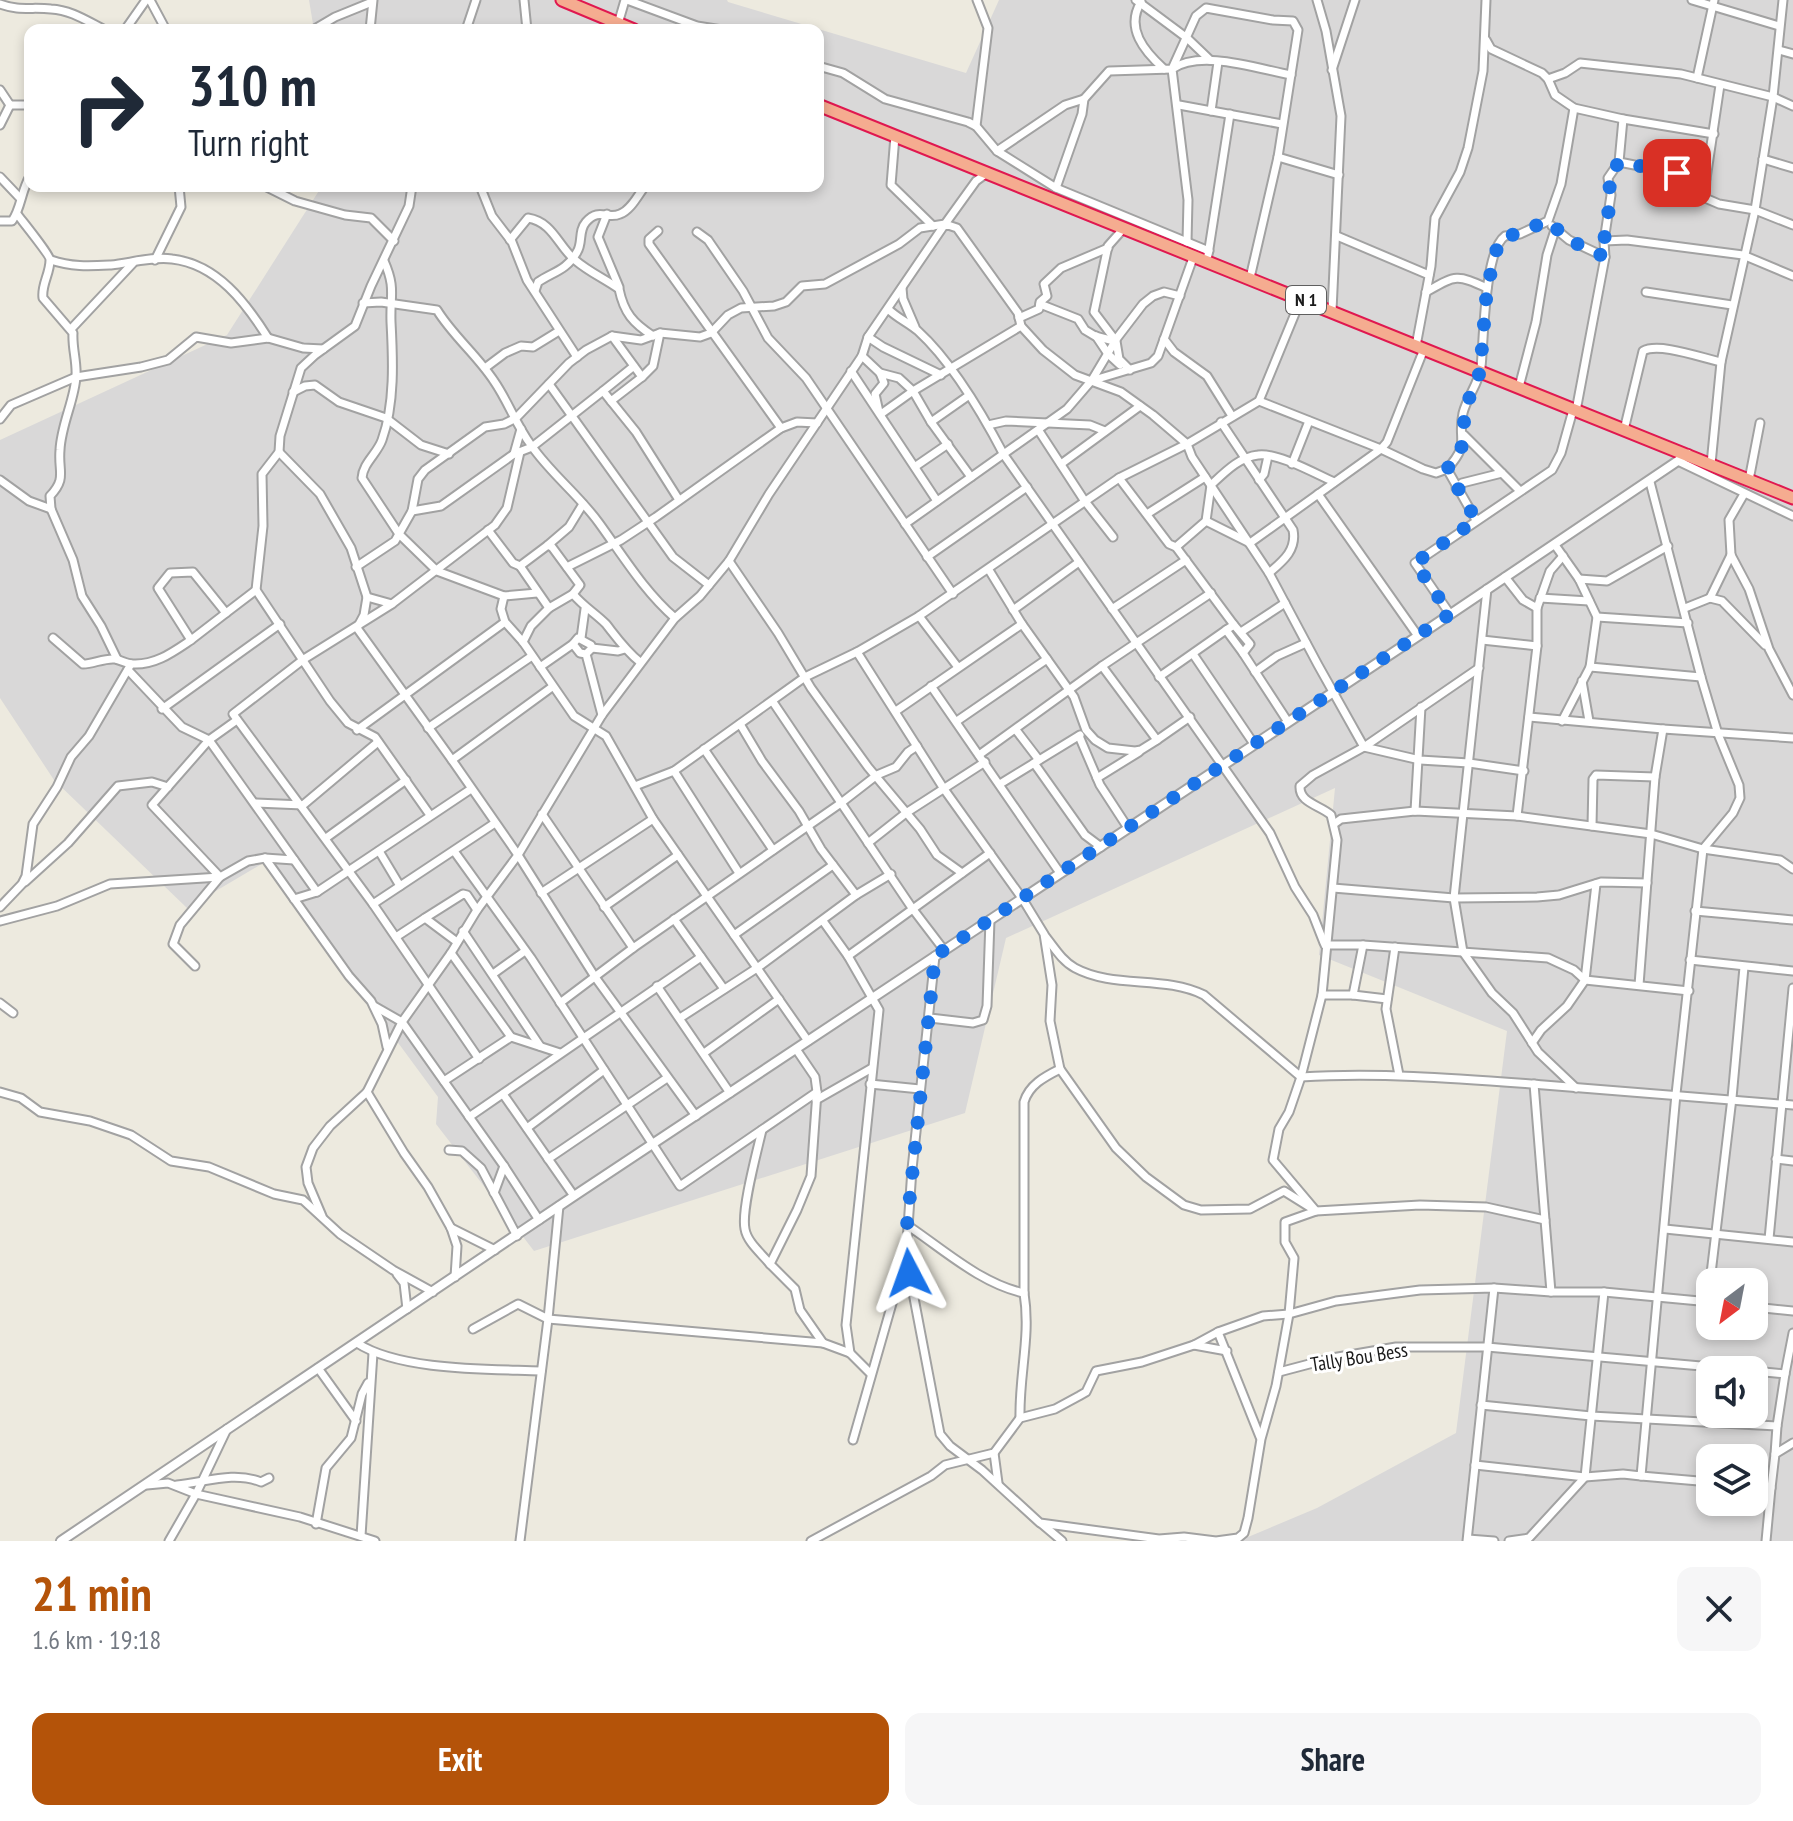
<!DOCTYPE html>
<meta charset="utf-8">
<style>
body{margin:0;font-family:"PT Sans Narrow",sans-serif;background:#f6f6f7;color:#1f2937;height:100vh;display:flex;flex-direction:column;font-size:30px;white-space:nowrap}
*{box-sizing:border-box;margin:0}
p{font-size:26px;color:#747a83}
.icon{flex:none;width:44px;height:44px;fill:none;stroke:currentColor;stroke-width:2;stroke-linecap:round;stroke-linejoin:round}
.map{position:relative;height:1541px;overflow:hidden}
.drawer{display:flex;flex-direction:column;background:#fff;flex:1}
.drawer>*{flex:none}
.hud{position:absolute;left:24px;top:24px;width:800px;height:168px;border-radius:16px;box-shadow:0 4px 12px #0003;background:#fff;color:#1f2937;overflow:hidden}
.needle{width:52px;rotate:212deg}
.buttons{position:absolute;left:1696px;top:1268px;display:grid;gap:16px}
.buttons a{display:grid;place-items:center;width:72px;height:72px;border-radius:16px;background:#fff;box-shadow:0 4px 12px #0003;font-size:40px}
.pin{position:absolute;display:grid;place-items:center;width:68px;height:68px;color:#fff;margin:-34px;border-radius:16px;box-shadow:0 4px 12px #0006}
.me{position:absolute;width:88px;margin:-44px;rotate:356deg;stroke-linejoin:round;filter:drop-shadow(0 0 6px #0008)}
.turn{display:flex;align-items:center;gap:28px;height:168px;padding:0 32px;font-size:36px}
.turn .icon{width:104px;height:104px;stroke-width:2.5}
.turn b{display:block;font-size:56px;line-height:68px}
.round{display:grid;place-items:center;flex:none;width:84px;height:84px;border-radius:16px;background:#f6f6f7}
.overview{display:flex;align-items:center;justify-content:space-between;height:136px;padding:0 32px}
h1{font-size:48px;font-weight:600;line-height:60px;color:#b45309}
.cta{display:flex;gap:16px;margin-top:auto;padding:16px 32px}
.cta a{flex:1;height:92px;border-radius:16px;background:#b45309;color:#fff;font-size:32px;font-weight:600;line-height:92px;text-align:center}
.cta a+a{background:#f6f6f7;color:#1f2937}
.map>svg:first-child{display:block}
</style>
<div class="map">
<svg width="1793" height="1541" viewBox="0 0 1793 1541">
<rect width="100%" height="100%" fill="#edeadf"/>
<path fill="#d9d8d8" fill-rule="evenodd" d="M309,0H727L728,2L966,73L999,0H1793V1541H1182L1187,1535L1248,1537L1317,1508L1456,1433L1507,1031L1319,955L1335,788L1006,938L965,1113L534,1251L436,1124L438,1097L265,862L187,908L54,780L0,698V440L227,335L322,186H818V30H314ZM1710,1282H1754V1326H1710ZM1710,1370H1754V1414H1710ZM1710,1458H1754V1502H1710Z"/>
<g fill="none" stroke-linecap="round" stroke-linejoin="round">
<g stroke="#a2a2a2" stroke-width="11">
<g id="minor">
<polyline points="150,0 166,30"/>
<polyline points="524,0 527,30"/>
<polyline points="627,0 697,26 722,30"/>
<polyline points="1136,0 1187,38 1210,60"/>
<polyline points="1317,0 1326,31 1341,116 1332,311"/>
<polyline points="1692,0 1779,26"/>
<path d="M1141,2C1125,28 1144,51 1164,69"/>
<path d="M0,4C18,11 33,7 51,9C71,10 87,21 105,30"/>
<polyline points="618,24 625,0"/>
<polyline points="125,30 146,0"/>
<polyline points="313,30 335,17 372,2"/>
<polyline points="370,30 373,0"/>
<polyline points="466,30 476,0"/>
<polyline points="1486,40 1491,49 1542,73 1548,79 1555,95 1574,108 1623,119 1714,134"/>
<polyline points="1779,50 1793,54"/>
<polyline points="818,66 843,73 885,99 968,122 976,126 997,151 1056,188 1209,251"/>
<polyline points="1332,70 1355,0"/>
<polyline points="1697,78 1714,0"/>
<polyline points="1548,79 1565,73 1580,63 1681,74 1773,97 1793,106"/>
<polyline points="1720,85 1706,179 1705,198 1719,204 1755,210 1793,225"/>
<polyline points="0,90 10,105"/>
<polyline points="10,105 30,105"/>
<polyline points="1179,105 1282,124"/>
<polyline points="1211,111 1218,62"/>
<polyline points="0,125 10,105"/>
<polyline points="976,126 988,28 977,0"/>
<polyline points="895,136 891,185 933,226"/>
<polyline points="997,151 1065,105 1084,99"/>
<polyline points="1278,157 1339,175"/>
<polyline points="1763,159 1793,168"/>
<polyline points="1619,162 1623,119"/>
<polyline points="0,177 19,197"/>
<polyline points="265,186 295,201 345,215 371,218 394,241"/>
<polyline points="412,186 409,206 371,286 355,326 315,355 301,368 280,436 279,452 262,474 263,526 256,590 330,701 348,723 375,737 430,815"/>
<polyline points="480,186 492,216 512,242 527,280 577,357"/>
<polyline points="1056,188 1082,114 1084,99 1109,71 1172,69 1196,16 1206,8 1273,20 1293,21 1298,30 1278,157 1250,278"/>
<path d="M17,214C23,222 50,255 50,260C50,274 41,285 43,298L73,333C72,348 77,361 76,376C75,399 61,425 60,450C58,472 67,478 50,496L51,509L73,560L82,596L101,626L117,659"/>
<polyline points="607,214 598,237 619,287"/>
<path d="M0,221H12C21,209 21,191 30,176"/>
<polyline points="1552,226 1569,240 1605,257"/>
<polyline points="1124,228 1108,246 1094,312 1116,341 1119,359 1130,370"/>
<polyline points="658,231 649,239 649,244 781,428"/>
<polyline points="697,232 708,240 743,291 768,338 806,378 953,594"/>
<polyline points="1337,236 1429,275"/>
<path d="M510,240L528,218C553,222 558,246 575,260C589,272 605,279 619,289C624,313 633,323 653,336"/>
<polyline points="1604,241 1627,240 1743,255 1793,276"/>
<path d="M1187,242L1188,200L1172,69C1201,49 1258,69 1291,75"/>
<polyline points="1208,255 1230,114"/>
<path d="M51,260C71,267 89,266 111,265C130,263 154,256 172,259C217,264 246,303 268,338"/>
<polyline points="155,260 181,207 179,186"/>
<path d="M384,261C396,288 390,295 391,322C393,359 395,404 382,440C377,454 363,463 362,478L399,534L437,571L504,596L537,593"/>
<polyline points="902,288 903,299 915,327"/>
<path d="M535,291L538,282C553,272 567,270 577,252C583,243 578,231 586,222C599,207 607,220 620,214C631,210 638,195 645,186"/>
<path d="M1426,292C1456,275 1456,274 1487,288"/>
<polyline points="1646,292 1732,305"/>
<path d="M363,303L381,302L437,310C453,336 477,355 494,381C508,401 516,425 531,445C550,473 579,495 599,523C623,556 644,591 675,618"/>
<polyline points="1040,304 1078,319 1085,330 1095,336 1114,341"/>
<path d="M888,309C897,318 909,323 918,331C952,362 983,415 1004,455L1270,833L1295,887L1313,915L1324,943"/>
<polyline points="1019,318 1039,309 1040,302 1047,296 1044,284 1061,268 1108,248"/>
<polyline points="72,328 133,263"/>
<polyline points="612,336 642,377 611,401 603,391 634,366"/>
<polyline points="1096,336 1108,354 1120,365"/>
<polyline points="868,337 883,347 941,375"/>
<polyline points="1164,339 1174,352 1207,376 1232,416"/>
<polyline points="1416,346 1431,266 1435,218 1460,172 1468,148 1483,71 1486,0"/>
<polyline points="862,356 880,373"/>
<polyline points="485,368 505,353 521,346 533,347 559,331"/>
<polyline points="851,371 937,501"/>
<polyline points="642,377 653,366 660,333"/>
<polyline points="1094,380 1151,363 1158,356 1194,255"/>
<polyline points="549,384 673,557 709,585"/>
<polyline points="1519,387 1536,322 1547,255 1555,230"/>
<polyline points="293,392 305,386 315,385 339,402 386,418 421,445 449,454"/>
<polyline points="611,401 636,432 679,500"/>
<polyline points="1259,401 1381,449 1423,469 1436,473 1447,469 1476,520"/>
<polyline points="1576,411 1605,257 1604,241 1611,195 1608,178 1619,162 1706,179"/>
<polyline points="879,412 875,394 884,383 880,373 899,378 913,391 931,422 971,477"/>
<polyline points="881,414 913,391 1021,326"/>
<polyline points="0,419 11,405 76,377 141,367 168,360 196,337 231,343 268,338 303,348 323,349"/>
<polyline points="931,422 968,396"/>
<path d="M1221,422L1293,530C1297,550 1283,561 1269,573"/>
<polyline points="988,425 1006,421 1090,425 1105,431"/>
<polyline points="521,429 514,454 532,447 603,391"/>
<path d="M1624,430L1643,351C1659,342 1702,358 1721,362"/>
<polyline points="1039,431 1084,500 1113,537"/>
<polyline points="1464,435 1520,491"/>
<polyline points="279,452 320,494 351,548 367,597 364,615 357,628 452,760 518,855 595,977 696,1116"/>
<polyline points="1678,461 1793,516"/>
<polyline points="1061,464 1140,406"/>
<polyline points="1292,464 1309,421"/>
<polyline points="1711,464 1721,362 1755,210 1773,97 1783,0"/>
<polyline points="916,466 948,444"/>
<path d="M1447,469C1471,443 1457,440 1463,413C1467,397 1479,383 1481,367C1484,340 1484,251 1505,236L1520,234L1548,221L1561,184L1574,108"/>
<polyline points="1119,478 1169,544 1176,547 1234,625"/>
<polyline points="0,480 29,501 51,509"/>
<polyline points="1259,480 1264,474 1268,456"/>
<polyline points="1749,480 1760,423"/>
<polyline points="1456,488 1462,483 1502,473"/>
<polyline points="1318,494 1418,636"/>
<polyline points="1744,494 1729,520 1731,555 1749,589 1769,649 1793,695"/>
<polyline points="412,511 441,506 514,454"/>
<polyline points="1147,514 1205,477"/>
<polyline points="1206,521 1250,543 1381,449 1387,442 1424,349"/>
<polyline points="905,524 1067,409 1092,380 1117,338 1143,304 1153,296 1164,292 1180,296"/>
<polyline points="488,530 513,563 520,566"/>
<polygon points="548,545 552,547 580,585 573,594 549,608 520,566"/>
<polyline points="548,545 569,527 583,504"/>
<polyline points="1555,545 1579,579 1597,617 1590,667 1562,721"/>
<path d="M1176,547L1206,521L1211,485C1224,473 1239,457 1258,455C1277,452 1316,474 1334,482"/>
<polyline points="927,557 1027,487"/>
<polyline points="729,561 778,633 811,688 868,767 920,829 937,855 962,873"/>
<polyline points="356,567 395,541 412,511 418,479 425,470 485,427 504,424 516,418 569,363 586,350 612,336 641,340 660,333 700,337 711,333 728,315 741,308 774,306 786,302 802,286 825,284 899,244 920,228 945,224 976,181 987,173"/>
<polyline points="567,567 621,540 656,517 781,428 797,422 817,423"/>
<polyline points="989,570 1022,624 1074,697 1086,730 1095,740 1108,748 1135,751 1141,750 1157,740"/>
<polygon points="193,572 226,613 191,640 158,588 170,573"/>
<polyline points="1505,577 1523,600 1537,608"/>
<polyline points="1579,579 1607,581 1668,546"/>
<polyline points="1487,589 1454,898 1463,952 1492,993 1513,1013 1538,1052 1576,1088"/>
<path d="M573,594C584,607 595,613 606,624C617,638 626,651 640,662"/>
<polyline points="504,596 501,609 505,622 523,642 574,716 606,736 653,819 808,1041"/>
<polyline points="367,597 392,604 495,525 507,508 520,452"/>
<polyline points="1540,598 1589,601"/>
<polyline points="1710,598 1731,555"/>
<polyline points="392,604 304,659 233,714 373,904 479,1059"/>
<polyline points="1685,608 1710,598 1722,601 1765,645"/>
<polyline points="1112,609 1186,560"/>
<polyline points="1013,610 1079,562"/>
<polyline points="226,613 256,590"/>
<polyline points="1450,614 1415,563 1552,470 1561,453 1573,410"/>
<polyline points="919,616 957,666"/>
<polyline points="1597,617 1688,623"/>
<polygon points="1234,625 1250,644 1243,653 1226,630"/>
<polyline points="1241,632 1285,603"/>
<path d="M53,638L83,664C93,664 104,658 115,659C121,660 126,664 133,664C156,665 173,652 191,640"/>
<polyline points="581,638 585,609"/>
<polyline points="1482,640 1537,646"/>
<polyline points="523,642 531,626 549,608"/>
<polyline points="592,648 618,651 625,649"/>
<path d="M857,652L944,789L1022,898L1044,934L1052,985L1050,1021L1060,1069C1044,1077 1029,1085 1024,1102V1293C1031,1336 1019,1374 1020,1418"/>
<polyline points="1243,653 1288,722"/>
<polyline points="586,654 592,648 591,645 578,638 573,644 580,653 586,654 602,715"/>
<polyline points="1193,654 1254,744"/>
<polyline points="540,667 573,644"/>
<polyline points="1590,667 1701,677"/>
<polyline points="128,670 182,727 209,740 317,892"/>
<polyline points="1255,672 1277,656 1306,643"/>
<polyline points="1159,677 1226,630"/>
<polyline points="1582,681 1589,721"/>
<polyline points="931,686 1060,873"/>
<polyline points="773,702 912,908 944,950"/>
<polyline points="162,709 280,624"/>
<polyline points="896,711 1022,624"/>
<polyline points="1190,717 1157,740 1102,666 1211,593"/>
<polyline points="1529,717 1663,729"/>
<polyline points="957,721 1047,659"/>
<polyline points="740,724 762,761 799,811 821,849 856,895"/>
<polyline points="428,728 532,656"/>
<polyline points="357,730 505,622"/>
<polyline points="1016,730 1039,760"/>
<polyline points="1079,736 1100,785 1128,828"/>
<polyline points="704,749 773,850"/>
<polyline points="979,755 1102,666"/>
<polyline points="452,760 552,687"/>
<polyline points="1034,763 1085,835 1101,847"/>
<polyline points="674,771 739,873"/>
<polyline points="1097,778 1139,752"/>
<polyline points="1000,784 1080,735"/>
<polyline points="635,786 674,771 805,677 857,652 919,616 1119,478 1187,444 1259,401 1301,299"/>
<polyline points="256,803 303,805 378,742"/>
<polyline points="1415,811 1421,707"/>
<polyline points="542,814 633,948"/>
<polyline points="1517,816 1537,646 1537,608 1550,571 1563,556"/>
<polyline points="1334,824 1341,819 1415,811 1517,816 1651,834 1703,849 1780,860 1793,869"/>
<polyline points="1592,826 1593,779 1596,775 1655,777"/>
<polyline points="326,838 406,780"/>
<polyline points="868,843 906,813 985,762"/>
<polyline points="379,851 400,886"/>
<polyline points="454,851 531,958 680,1186 817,1092"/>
<polyline points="265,858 349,976 371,1001 382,1024 387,1047"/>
<polyline points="25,882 68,843 118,786 152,782 168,787"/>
<polyline points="1333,888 1454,898 1537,897 1559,895 1601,882 1647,883"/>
<polyline points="541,893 653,819"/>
<polyline points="294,899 317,892 471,789"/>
<polyline points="373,904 495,823"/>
<polyline points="0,907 22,884 26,876 33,824 57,787 71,757 89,736 131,664"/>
<polyline points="604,907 678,855"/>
<polyline points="1695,911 1793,920"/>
<polyline points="425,918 463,894 467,895 477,910"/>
<polyline points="674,919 724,989"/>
<polyline points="0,921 57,906 110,884 220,877 248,861 265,858 294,860"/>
<polyline points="823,921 848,956 879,1010 846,1325 850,1353"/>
<polyline points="463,931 540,1046"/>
<polyline points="734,935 833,865"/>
<path d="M1045,936C1054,947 1062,961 1075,968C1114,989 1164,975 1204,995L1301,1077C1382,1072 1463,1079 1544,1085C1627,1092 1710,1098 1793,1105"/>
<polyline points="396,937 425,918 457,942"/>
<polyline points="1325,945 1363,945 1548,958 1574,970 1585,980 1689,991"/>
<polyline points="1363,945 1353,995 1387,999"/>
<polyline points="1395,947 1386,1009 1399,1075"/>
<polyline points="451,953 511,1037 560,1053"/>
<polyline points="848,956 990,853"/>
<path d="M935,956L912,1169L906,1256L940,1434L950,1446L982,1470L1040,1523L1159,1539L1184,1537L1216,1541L1238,1538L1244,1533L1248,1518L1261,1439L1276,1386L1289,1314L1294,1258L1285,1242V1222L1316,1211L1273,1160L1279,1129L1289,1112L1301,1077L1322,995L1337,840L1331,815C1320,805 1299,803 1300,786L1313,775L1364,747L1479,668"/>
<polyline points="1690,960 1793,971"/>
<polyline points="195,966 173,944 180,925 220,877 152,805 209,740 237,720"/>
<polyline points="493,974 525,951"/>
<polyline points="1639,985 1655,777 1663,729 1793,738"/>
<polyline points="657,986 730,1093"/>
<polyline points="1322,995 1353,995"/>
<polyline points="0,1003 13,1013"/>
<polyline points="560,1003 633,948 841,803 877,775 896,767 908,752 917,746"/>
<polyline points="374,1006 402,1022 504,1166 539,1220"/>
<polyline points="680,1018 757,968 856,895 891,874"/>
<polyline points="930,1018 973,1023 983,1020 987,1006 990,920"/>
<polyline points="1532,1043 1541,1030 1567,1006 1585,980 1596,884"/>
<polyline points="796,1049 815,1077 817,1092 811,1176 797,1210 770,1264 795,1289 800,1310 823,1343 850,1353 871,1374"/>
<polyline points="704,1053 779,999"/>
<polyline points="1060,1069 1116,1148 1146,1177 1184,1205 1201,1210 1250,1209 1284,1191 1316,1211 1420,1205 1486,1207 1545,1220 1551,1292"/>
<polyline points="444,1081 511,1037"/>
<polyline points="870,1084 920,1089"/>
<polyline points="1534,1084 1545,1220"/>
<polyline points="0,1092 21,1098 40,1112 90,1121 131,1135 171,1161 209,1167 274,1194 303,1200 340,1234 393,1270 433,1292"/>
<polyline points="367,1092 404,1153 428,1187 451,1228 457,1246 455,1277"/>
<polyline points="503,1094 574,1196"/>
<polyline points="816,1100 872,1068"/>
<polyline points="469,1117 701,957"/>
<polyline points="527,1128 604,1070"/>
<path d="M762,1130C757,1152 741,1210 745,1229C747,1242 762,1254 770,1264"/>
<polyline points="449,1150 462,1151 481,1168 517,1236"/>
<polyline points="548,1159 667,1078"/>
<polyline points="1776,1159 1793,1161"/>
<polyline points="494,1193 504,1166"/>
<polyline points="322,1216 308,1183 306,1167 313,1148 330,1126 367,1092 402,1022 451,953 477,910 518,855 602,715 675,618 700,596 729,561 769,494 862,356 868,337 945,224 957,228 1018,313 1021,326 1043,350 1075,375 1121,392 1153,415 1187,444 1192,457 1269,573 1318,665 1364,747 1420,760 1469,763 1524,771"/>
<path d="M907,1225C943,1249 981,1284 1024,1293"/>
<polyline points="451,1228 495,1250"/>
<polyline points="1665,1229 1793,1242"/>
<polyline points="1769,1239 1793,988"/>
<polyline points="397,1274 404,1283 407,1309"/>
<polyline points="1710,1282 1732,1098 1744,967"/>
<polyline points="1754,1307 1793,1311"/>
<polyline points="473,1329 518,1304 548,1319 823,1343"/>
<polyline points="1218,1332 1260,1437"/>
<path d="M357,1343C400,1371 489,1369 541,1371"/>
<polyline points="1194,1345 1227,1351"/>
<polyline points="318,1368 356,1421"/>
<polyline points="1754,1371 1785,1374 1793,1333"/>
<polyline points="1279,1372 1332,1358 1396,1347 1487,1347 1746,1370"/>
<polyline points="1481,1405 1591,1416 1777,1426"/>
<polyline points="853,1440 905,1258"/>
<polyline points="994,1453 998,1483"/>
<polyline points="1775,1454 1777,1426 1785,1374"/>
<polyline points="1475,1465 1585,1477 1623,1474 1641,1476 1676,1094 1703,849 1733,813 1740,798 1739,785 1718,734 1701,677 1650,482"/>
<polyline points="1641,1476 1710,1482"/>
<polyline points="147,1485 168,1483 196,1494 300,1517 375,1541"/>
<path d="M177,1485C206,1482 234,1471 261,1482L269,1478"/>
<polyline points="1754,1487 1771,1488 1775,1454 1793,1443"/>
<polyline points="316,1524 326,1468 351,1438 362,1394 368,1383"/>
<polyline points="1042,1524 1062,1541"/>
<polyline points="361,1536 373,1353"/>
<polyline points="1468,1539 1494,1541"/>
<polyline points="169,1541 196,1494 227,1429"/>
<polyline points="520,1541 548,1319 559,1206"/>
<polyline points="811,1541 931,1476 945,1465 994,1453 1020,1418 1055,1409 1079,1396 1086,1392 1096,1371 1142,1362 1194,1345 1218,1332 1263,1316 1289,1314 1336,1301 1420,1290 1494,1288 1551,1292 1604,1292 1710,1302"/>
<polyline points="1467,1541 1494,1288"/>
<polyline points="1509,1541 1529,1538 1585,1477 1604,1292"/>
<polyline points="1766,1541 1771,1488"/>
</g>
</g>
<g stroke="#a2a2a2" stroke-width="12">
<polyline id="tertiary" points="61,1541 574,1196 1418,636 1688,454"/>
</g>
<g stroke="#e01850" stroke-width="15">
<g id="trunk">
<polyline points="562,0 634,30"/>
<polyline points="818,105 1793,498"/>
</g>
</g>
<use href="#minor" stroke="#fff" stroke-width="7"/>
<use href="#tertiary" stroke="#fff" stroke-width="8"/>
<use href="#trunk" stroke="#f5ac90" stroke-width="11"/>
</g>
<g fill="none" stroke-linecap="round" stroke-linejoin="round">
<polyline stroke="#1a73e8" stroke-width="14" stroke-dasharray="0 25.2" points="909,1273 906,1256 907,1225 935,956 1450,614 1415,563 1476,520 1447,469 1460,454 1464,435 1464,411 1480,372 1487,288 1499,240 1548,221 1569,240 1605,257 1604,241 1611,195 1608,178 1619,162 1677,173"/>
</g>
<g text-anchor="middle" stroke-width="6" stroke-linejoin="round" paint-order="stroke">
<rect fill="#fff" stroke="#5f5f5f" stroke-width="2" x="1286" y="286" width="40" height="28" rx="6"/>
<g font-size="18" font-weight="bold" fill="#1b1b1b">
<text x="1306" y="306">N 1</text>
</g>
<g font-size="20" fill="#1b1b1b" stroke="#fff">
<text transform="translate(1359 1357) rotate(-9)" y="7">Tally Bou Bess</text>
</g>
</g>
</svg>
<div class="buttons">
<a><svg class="needle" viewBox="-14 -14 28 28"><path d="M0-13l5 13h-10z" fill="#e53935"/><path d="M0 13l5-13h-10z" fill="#747a83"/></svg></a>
<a><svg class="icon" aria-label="sound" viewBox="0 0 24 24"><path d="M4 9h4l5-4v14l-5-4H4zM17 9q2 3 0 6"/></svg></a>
<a><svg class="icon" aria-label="layers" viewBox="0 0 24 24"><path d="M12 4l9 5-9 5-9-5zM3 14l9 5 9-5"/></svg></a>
</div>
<div class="pin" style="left:1677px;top:173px;background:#d93025"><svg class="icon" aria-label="arrive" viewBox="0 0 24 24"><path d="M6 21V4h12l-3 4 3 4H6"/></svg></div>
<svg class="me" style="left:909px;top:1273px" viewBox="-20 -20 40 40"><path d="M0-17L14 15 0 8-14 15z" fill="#1a73e8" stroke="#fff" stroke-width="4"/></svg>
<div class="hud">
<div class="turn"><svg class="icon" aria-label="right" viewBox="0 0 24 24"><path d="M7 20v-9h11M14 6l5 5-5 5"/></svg><div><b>310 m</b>Turn right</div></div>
</div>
</div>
<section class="drawer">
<div class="overview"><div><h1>21 min</h1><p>1.6 km · 19:18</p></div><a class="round"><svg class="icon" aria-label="close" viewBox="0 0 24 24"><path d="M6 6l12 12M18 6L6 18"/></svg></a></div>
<div class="cta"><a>Exit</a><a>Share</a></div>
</section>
